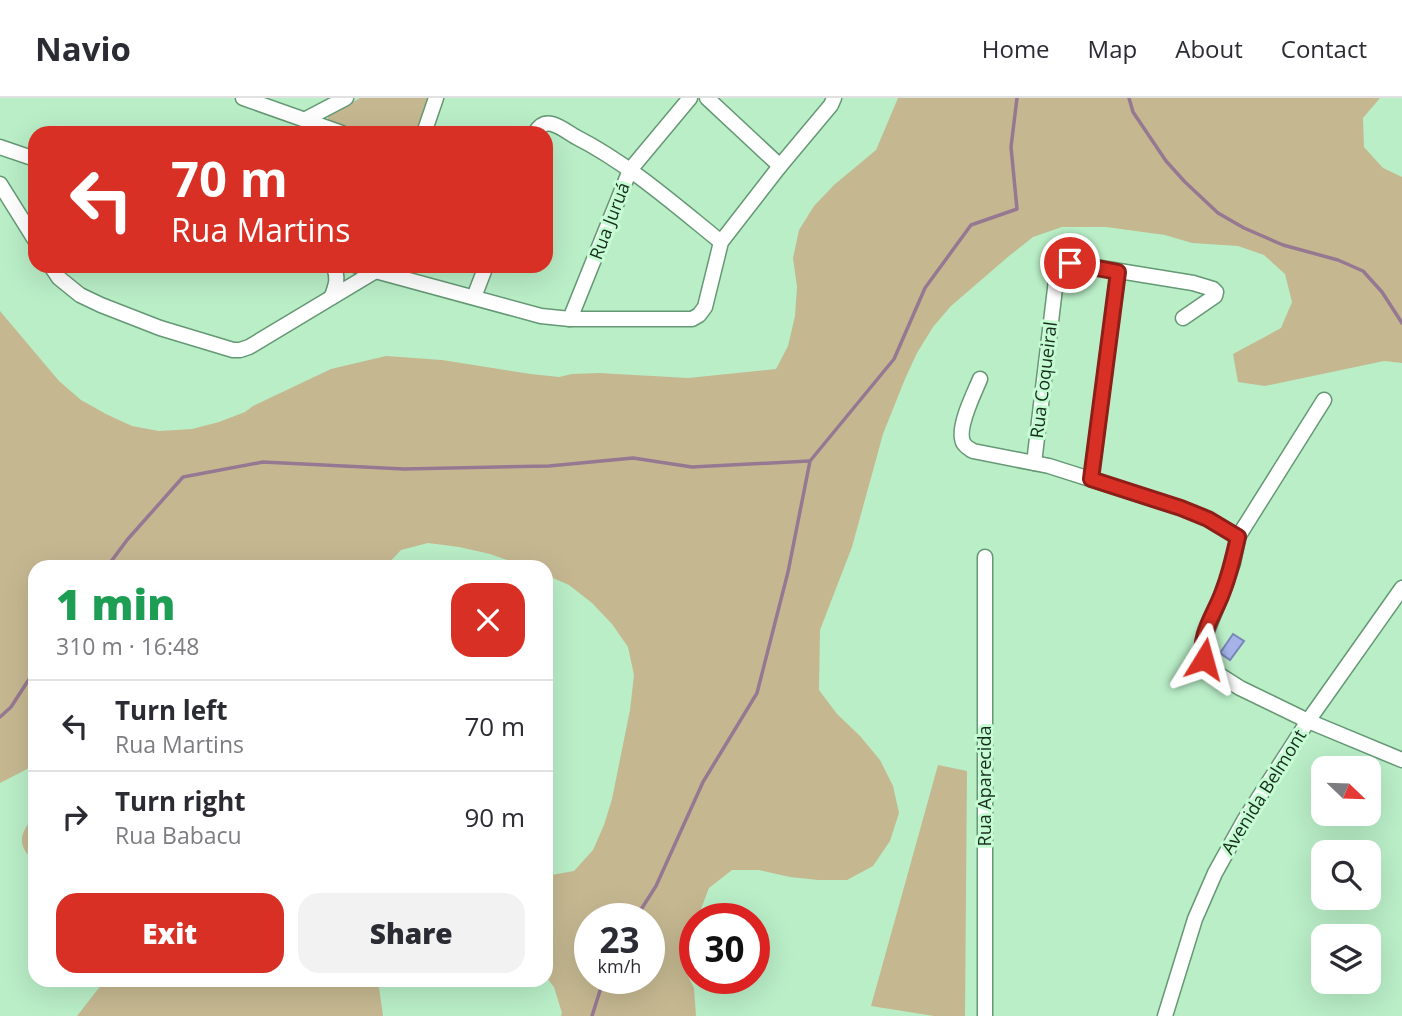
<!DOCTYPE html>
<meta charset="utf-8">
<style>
body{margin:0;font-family:"Open Sans",sans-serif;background:#f2f2f3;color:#2b2b33;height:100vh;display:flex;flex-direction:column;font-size:26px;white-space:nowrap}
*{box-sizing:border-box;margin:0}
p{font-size:23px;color:#7c7c81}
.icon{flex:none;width:38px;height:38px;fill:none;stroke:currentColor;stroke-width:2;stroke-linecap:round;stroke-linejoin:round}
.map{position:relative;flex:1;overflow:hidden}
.drawer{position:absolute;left:28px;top:462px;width:525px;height:427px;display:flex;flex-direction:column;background:#fff;border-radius:21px;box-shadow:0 7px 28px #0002}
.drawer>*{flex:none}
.banner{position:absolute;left:28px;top:28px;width:525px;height:147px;border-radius:21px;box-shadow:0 7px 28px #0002;background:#d93025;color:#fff;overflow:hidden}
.needle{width:46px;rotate:113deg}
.tools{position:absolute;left:1311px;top:658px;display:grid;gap:14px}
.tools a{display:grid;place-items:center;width:70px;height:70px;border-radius:14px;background:#fff;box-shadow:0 7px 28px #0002;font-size:35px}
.speed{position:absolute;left:574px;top:805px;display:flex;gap:14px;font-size:35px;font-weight:700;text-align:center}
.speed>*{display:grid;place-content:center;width:91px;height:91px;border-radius:50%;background:#fff;box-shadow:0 7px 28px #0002;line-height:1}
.speed small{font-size:18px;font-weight:400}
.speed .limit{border:10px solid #d22;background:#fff;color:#111}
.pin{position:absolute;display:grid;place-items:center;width:60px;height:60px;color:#fff;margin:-30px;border:4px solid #fff;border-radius:50%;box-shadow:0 2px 7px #0007}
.me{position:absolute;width:77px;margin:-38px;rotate:8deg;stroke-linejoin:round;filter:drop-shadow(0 0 5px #0008)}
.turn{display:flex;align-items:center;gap:24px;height:147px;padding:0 28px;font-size:32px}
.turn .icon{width:91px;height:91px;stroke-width:2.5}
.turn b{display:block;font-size:49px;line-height:60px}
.round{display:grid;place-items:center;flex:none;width:74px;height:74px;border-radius:21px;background:#f2f2f3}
.head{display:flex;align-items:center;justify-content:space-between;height:119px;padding:0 28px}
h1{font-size:42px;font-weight:800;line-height:52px;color:#1e9e55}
.button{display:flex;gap:14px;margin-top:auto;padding:14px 28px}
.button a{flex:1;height:80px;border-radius:21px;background:#d93025;color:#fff;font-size:28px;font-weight:800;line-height:80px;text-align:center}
.button a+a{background:#f2f2f3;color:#2b2b33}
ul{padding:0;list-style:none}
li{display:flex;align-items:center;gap:21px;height:91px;padding:0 28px;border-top:2px solid #e1e1e2}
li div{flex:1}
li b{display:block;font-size:26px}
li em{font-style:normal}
header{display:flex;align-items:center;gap:42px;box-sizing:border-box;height:98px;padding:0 35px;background:#fff;border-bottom:2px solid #e1e1e2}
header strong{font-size:33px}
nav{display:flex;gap:38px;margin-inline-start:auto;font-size:24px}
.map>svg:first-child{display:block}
</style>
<header>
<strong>Navio</strong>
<nav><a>Home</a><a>Map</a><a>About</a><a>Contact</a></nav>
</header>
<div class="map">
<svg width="1402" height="918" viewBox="0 0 1402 918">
<rect width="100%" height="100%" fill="#b9eec7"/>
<g fill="#c5b891" fill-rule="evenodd">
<polygon points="360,0 432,0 421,35 359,35 328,23 328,18"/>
<path d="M898,0H1380L1363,20L1364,49L1383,70L1402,79V265L1384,263L1265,288L1238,284L1233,256L1281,230L1292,204L1285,176L1264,157L1238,148L1192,145L1165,137L1106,129H1062L1033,139L1009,158L951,208L933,229L917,255L905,281L883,336L852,449L820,532L819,592L837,616L860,638L880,662L893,688L899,715L890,743L873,768L847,782H818L790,779L759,772H732L709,790L697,821H695V830L690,847L687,876L694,890L696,918H561L562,915L554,889L546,879V778L574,773L593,752L604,727L612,701L630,612L634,577L628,549L612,526L592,505L569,487L546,477V469H527L490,456L459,449L428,445L401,452L385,469H35V645L31,648L35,658V667L0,685V213L59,283L81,302L106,316L132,328L159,333L192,331L219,324L245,314L253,308L331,271L386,258L442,262L531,276L559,279L572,276L599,275L688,280L776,271L788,248L795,218L797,189L793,160L799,132L814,108L834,87L876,52ZM590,821H649V880H590Z"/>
<polygon points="938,667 967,673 965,918 934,918 871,908"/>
<path d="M35,717V754L27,756C16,740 25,730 35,717Z"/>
<polygon points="105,882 378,882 383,918 77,918"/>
</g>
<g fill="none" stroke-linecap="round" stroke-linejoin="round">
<g stroke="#977892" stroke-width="3.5">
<polyline points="1129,0 1133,14 1166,63 1185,84 1218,115 1244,130 1283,147 1338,162 1363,173 1382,194 1402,225"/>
<polyline points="107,469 127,442 183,379 263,364 404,371 549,368 633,360 692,369 809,363"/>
<polyline points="0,619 11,609 35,572"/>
<polyline points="635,821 656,788 703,684 757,595 788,474 810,363 894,261 925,190 971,127 1017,111 1011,49 1017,0"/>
<polyline points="592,918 604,880"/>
</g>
</g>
<polygon fill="#a5b3e8" stroke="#7a86b8" stroke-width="2" points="1233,536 1244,543 1230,562 1220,555"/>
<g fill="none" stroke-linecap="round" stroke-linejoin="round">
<g stroke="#659874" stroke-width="17">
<g id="minor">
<polyline points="243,0 342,35"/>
<polyline points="707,0 780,68"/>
<polyline points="306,21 346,0"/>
<polyline points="424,35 436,0"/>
<path d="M535,35C539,28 544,24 552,26C560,28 569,35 576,39C629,66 675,107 721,144"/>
<polyline points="0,49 35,61"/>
<polyline points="0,86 35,142"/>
<polyline points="51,168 59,180 80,197 101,207 160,230 233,252 240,252 249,249 374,174"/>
<polyline points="357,168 541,218 570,221 692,221 699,217 705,209 721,144 780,68 831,7 834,0"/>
<path d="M332,198C336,187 339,179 333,168"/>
<polyline points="474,199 486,168"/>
<polyline points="570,221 630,72 690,0"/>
<path d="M980,281C974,296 955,332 964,346C967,350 970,351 973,353L1049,368L1181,410L1208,421L1238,439"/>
<polyline points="1324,302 1238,439 1233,465 1222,496 1203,543 1202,555 1210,571 1240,590 1308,623 1402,662"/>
<path d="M1034,365L1056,182C1058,173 1060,168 1070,165L1193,185L1213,191L1216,194L1215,198L1183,220"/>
<polyline points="1091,381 1118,174"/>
<polyline points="985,918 985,459"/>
<polyline points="1165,918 1195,821 1215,775 1245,721 1308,623 1402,490"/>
</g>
</g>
<use href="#minor" stroke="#fff" stroke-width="14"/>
</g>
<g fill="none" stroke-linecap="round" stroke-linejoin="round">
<g stroke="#8d1f18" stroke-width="18">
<path id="route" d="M1070,165L1118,174L1091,381L1181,410L1208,421L1238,439C1234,457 1230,475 1223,493C1216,514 1197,538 1204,561"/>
</g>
<use href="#route" stroke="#d93025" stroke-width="12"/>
</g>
<g text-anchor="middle" stroke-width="6" stroke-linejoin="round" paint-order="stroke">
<g font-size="18" fill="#172c1d" stroke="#c6fcd4">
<text transform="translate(610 123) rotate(-69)" y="6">Rua Juruá</text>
<text transform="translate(1044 282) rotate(-83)" y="6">Rua Coqueiral</text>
<text transform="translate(985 688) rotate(-90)" y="6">Rua Aparecida</text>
<text transform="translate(1264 694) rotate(-58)" y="6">Avenida Belmont</text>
</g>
</g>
</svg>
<div class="tools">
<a><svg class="needle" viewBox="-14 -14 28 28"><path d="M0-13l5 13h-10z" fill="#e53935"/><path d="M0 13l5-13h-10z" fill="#7c7c81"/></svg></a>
<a><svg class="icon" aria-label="search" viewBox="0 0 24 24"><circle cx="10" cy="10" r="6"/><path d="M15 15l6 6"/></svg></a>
<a><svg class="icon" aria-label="layers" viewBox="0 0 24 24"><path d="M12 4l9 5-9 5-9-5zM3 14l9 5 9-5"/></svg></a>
</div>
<div class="speed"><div>23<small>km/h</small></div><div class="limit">30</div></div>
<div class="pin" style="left:1070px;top:165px;background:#d93025"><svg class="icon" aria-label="arrive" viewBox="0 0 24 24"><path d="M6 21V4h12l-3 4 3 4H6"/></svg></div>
<svg class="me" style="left:1204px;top:561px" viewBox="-20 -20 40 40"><path d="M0-17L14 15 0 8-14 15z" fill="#d93025" stroke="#fff" stroke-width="4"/></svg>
<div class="banner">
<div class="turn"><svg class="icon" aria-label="left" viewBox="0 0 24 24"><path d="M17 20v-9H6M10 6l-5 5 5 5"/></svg><div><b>70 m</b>Rua Martins</div></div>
</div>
<section class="drawer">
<div class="head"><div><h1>1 min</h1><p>310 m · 16:48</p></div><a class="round" style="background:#d93025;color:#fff"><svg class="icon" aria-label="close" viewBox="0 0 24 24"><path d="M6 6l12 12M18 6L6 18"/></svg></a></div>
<ul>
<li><svg class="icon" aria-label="left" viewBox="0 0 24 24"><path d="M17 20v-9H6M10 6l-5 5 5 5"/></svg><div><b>Turn left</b><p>Rua Martins</p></div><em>70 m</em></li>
<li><svg class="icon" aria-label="right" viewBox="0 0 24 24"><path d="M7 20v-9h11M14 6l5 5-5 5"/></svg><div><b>Turn right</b><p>Rua Babacu</p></div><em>90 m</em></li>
</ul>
<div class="button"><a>Exit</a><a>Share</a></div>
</section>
</div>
